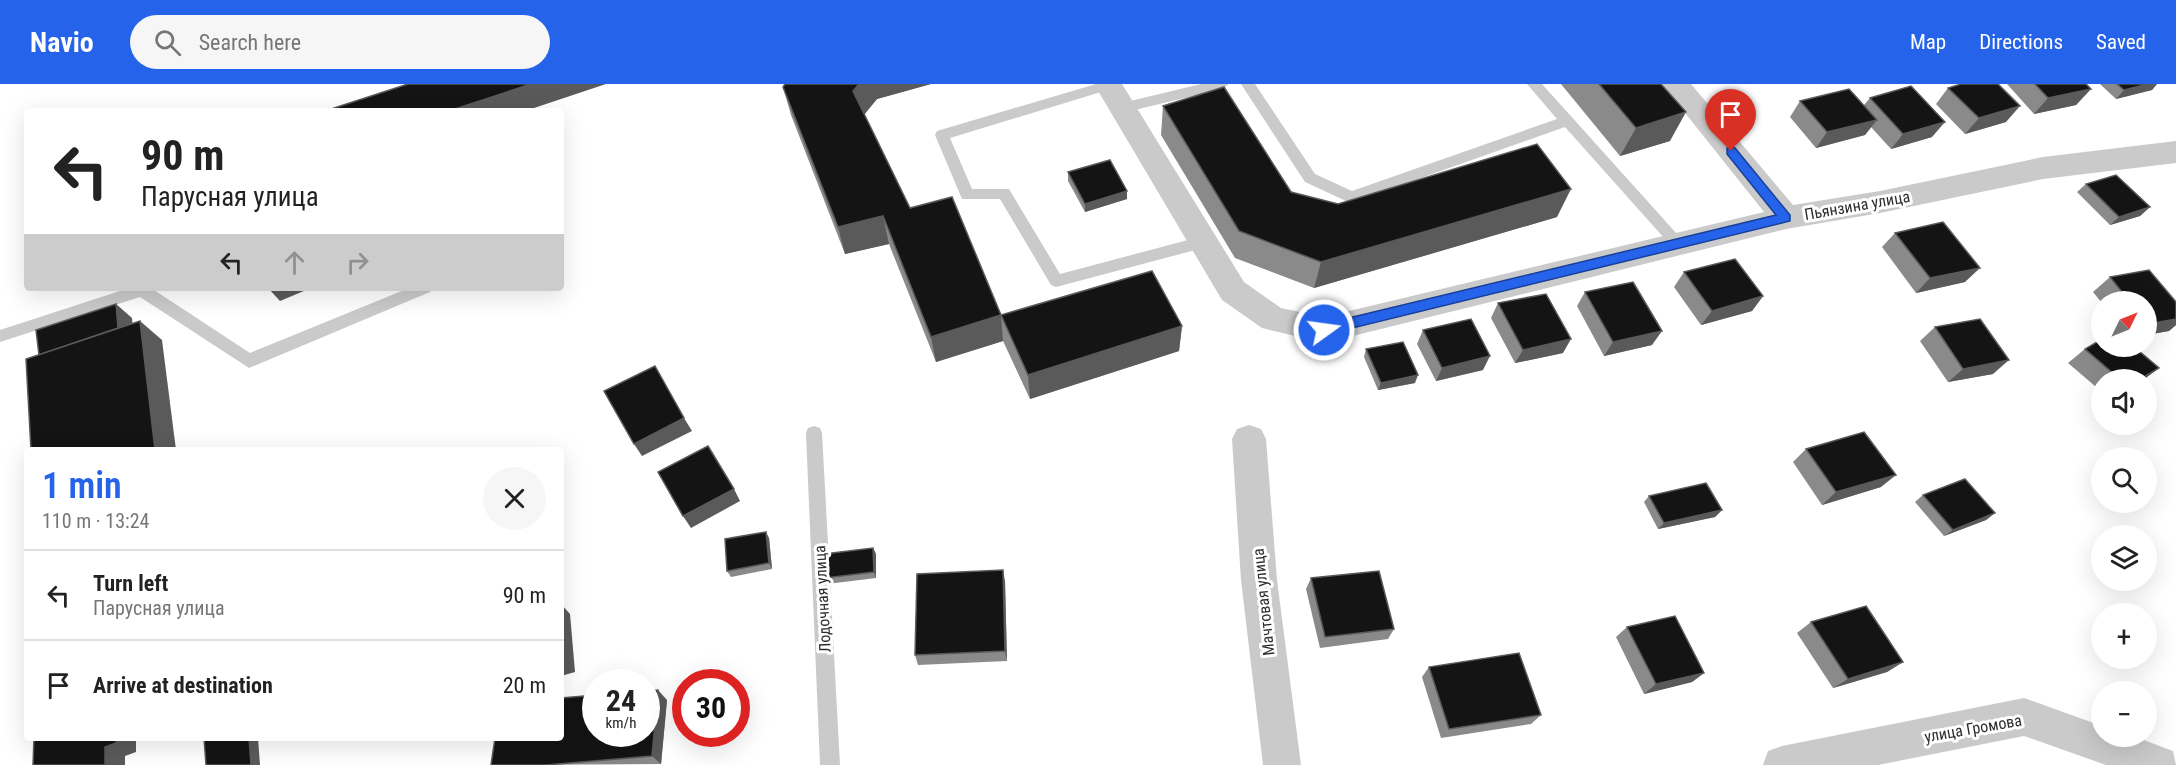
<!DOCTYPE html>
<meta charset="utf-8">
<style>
body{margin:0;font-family:"Roboto Condensed",sans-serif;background:#f6f6f6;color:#222;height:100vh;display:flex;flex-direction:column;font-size:22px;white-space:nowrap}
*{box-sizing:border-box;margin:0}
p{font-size:20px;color:#767676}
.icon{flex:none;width:33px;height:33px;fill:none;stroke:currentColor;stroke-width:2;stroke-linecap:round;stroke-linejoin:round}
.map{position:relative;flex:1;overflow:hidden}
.sheet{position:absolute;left:24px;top:363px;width:540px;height:294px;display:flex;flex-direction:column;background:#fff;border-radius:6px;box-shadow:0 6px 24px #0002}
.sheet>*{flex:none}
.guide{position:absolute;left:24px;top:24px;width:540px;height:183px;border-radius:6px;box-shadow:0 6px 24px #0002;background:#fff;color:#222;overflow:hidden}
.needle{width:39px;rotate:47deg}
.buttons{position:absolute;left:2091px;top:207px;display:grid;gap:12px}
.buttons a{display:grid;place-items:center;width:66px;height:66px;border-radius:50%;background:#fff;box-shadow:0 6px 24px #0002;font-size:30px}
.speed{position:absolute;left:582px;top:585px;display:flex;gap:12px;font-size:30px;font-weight:700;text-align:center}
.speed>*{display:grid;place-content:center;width:78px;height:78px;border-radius:50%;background:#fff;box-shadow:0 6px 24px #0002;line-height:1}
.speed small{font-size:15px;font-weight:400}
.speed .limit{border:9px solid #d22;background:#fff;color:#111}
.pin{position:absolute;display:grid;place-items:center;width:51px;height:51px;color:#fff;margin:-62px -26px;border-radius:50% 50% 50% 0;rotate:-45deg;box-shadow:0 0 6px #0007}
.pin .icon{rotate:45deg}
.me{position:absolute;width:66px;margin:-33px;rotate:76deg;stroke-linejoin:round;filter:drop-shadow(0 0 4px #0008)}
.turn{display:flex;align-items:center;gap:21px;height:126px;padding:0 18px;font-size:27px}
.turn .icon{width:78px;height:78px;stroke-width:2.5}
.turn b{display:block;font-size:42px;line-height:51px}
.lanes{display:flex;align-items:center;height:57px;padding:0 18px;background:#0003;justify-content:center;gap:30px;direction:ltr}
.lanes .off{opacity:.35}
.round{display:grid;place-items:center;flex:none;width:63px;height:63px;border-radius:32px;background:#f6f6f6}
.headline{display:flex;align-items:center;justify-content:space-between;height:102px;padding:0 18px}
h1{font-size:36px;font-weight:600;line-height:45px;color:#2563eb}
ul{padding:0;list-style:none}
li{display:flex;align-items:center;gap:18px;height:90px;padding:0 18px;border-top:2px solid #e0e0e0}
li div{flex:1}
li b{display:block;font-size:22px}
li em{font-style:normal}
header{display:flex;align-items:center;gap:36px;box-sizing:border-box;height:84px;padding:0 30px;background:#2563eb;color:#fff}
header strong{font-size:28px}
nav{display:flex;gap:33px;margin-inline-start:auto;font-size:21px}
.search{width:420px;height:54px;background:#f6f6f6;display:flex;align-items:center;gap:15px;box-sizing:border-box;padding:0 21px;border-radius:33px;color:#767676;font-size:22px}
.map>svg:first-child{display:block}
</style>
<header>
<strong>Navio</strong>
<div class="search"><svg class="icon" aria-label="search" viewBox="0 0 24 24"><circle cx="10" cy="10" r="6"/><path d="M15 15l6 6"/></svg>Search here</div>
<nav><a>Map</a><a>Directions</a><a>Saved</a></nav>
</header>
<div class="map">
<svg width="2176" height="681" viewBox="0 0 2176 681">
<rect width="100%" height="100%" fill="#fff"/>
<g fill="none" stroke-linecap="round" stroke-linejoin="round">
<g fill="#cacaca" fill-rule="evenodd">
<polygon points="1096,0 1116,1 1114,4 950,54 972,105 1009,105 1060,190 1203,152 1208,154 1211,158 1208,162 1203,164 1056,203 1051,201 1000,115 962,115 935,51 937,47"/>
<polygon points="1201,0 1229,0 1222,5 1122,29 1115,24 1122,19"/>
<polygon points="1241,0 1255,0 1315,90 1352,107 1557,35 1527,0 1542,0 1686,160 1683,164 1673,164 1565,43 1356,117 1346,117 1305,98"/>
<polygon points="129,204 151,204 250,269 409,204 433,204 430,208 249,284 140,213 0,258 0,246"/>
<polygon points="814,342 820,344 822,349 840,681 820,681 806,349 808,344"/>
</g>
<g fill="#cacaca" fill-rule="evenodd">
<polygon points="1094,0 1122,0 1244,198 1281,224 1324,233 1764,128 1662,0 1691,0 1793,121 1880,107 2043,73 2176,57 2176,79 2043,95 1880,129 1786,145 1324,259 1262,244 1222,216"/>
<polygon points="1249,341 1261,345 1266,355 1277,496 1301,681 1263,681 1241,496 1232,355 1237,345"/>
</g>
<polygon fill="#cacaca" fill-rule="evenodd" points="2024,614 2102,642 2102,652 2133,652 2173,667 2176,681 2106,681 2024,652 1878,681 1763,681 1768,667 1782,662"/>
</g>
<g fill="#8a8a8a">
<polygon points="785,0 931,0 877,15 864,30 910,124 1001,231 1182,242 1179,267 1030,315 1003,257 936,278 889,160 845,170 791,31 783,3"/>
<polygon points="1561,0 1661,0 1670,57 1620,72"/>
<polygon points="2007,0 2086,0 2091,5 2076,21 2034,30"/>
<polygon points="2100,0 2157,0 2152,6 2116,15"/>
<polygon points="1948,4 2006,38 1965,50 1936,20"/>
<polygon points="1870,14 1932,53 1891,65 1871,43 1865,51 1816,64 1790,33 1800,17 1864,21"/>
<polygon points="1163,22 1291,108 1338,120 1557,133 1314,204 1235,174 1161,51"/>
<polygon points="1068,88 1127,107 1127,115 1085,128 1068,97"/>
<polygon points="2086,100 2150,123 2140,132 2110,141 2077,108"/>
<polygon points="1895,149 1965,198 1916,209 1882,163"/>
<polygon points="1684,188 1763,212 1752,227 1701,241 1674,203"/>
<polygon points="2110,193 2176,218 2176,241 2169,247 2146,251 2146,218 2102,218 2102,219 2093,208"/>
<polygon points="1585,208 1652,261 1604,272 1577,222"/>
<polygon points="1498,219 1563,269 1515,279 1491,234"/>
<polygon points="1935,243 1993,290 1948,298 1920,257"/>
<polygon points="1423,246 1483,286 1436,297 1417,260"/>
<polygon points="1366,265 1415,299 1378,306 1364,273"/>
<polygon points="2085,265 2159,284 2143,296 2102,296 2102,308 2068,279"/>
<polygon points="1806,365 1881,403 1822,421 1793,378"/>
<polygon points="1923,411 1995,429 1986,436 1944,452 1915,418"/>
<polygon points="1649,412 1722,426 1715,433 1658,445 1644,418"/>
<polygon points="769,454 772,485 731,493 727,487"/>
<polygon points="873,464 876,470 876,494 827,500 825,494"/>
<polygon points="1311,494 1394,545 1388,555 1320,564 1306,505"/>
<polygon points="1005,497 1007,577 918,581 915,571"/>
<polygon points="1811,538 1903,578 1887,588 1833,604 1797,549"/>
<polygon points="1627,543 1704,589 1692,598 1644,610 1616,553"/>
<polygon points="1429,583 1541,631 1531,640 1441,654 1422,593"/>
<polygon points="667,616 661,680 491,681"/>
</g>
<g fill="#5a5a5a">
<polygon points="531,0 606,0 525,27 449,27"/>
<polygon points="859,0 931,0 877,15 860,36 853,7"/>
<polygon points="2148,0 2157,0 2152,6 2116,15 2124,6"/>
<polygon points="2091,5 2076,21 2034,30 2048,14"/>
<polygon points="2020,22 2006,38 1965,50 1979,34"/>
<polygon points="1686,28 1670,57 1620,72 1636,44"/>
<polygon points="1877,36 1865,51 1816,64 1827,48"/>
<polygon points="1945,38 1932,53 1891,65 1903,50"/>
<polygon points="1571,105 1557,133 1314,204 1321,178"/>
<polygon points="1127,107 1127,115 1085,128 1085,120"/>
<polygon points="2150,123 2140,132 2110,141 2119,133"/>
<polygon points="883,132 889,160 845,170 838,143"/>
<polygon points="1980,184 1965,198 1916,209 1930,194"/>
<polygon points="268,204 311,204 280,217"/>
<polygon points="1763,212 1752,227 1701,241 1712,227"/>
<polygon points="116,220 132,234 135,264 57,291"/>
<polygon points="1001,231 1003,257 936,278 931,253"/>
<polygon points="2176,235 2176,241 2169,247 2146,251 2146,241 2148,240"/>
<polygon points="140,237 162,256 176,366 155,366"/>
<polygon points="1182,242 1179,267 1030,315 1028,291"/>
<polygon points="1662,247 1652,261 1604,272 1613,258"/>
<polygon points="1571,255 1563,269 1515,279 1523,266"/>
<polygon points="1490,272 1483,286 1436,297 1442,284"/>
<polygon points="2009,276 1993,290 1948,298 1963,285"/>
<polygon points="2159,284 2143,296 2139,296"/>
<polygon points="1418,291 1415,299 1378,306 1381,299"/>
<polygon points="684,334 692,347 642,372 634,360"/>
<polygon points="1896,391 1881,403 1822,421 1836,408"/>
<polygon points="734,405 740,417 691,444 683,432"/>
<polygon points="1722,426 1715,433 1658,445 1664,439"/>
<polygon points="1995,429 1986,436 1944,452 1953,446"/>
<polygon points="766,448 769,454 772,485 769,479"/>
<polygon points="873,464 876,470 876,494 874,488"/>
<polygon points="1003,486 1005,497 1007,577 1005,567"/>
<polygon points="561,520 570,530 575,588 561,592"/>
<polygon points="1903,578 1887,588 1833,604 1848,595"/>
<polygon points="1704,589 1692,598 1644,610 1656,600"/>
<polygon points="658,606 667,616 661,680 652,672"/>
<polygon points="116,654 136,654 136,668 125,672 125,681 105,681 105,663"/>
<polygon points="249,654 258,654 260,681 251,681"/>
</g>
<g fill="#141414" stroke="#5a5a5a" stroke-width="1.5">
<polygon points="408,0 531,0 449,27 325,27"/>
<polygon points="785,0 859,0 853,7 910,124 952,113 1001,231 1152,187 1182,242 1028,291 1001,231 931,253 883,132 838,143 783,3"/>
<polygon points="1599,0 1661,0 1686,28 1636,44"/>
<polygon points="1961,0 1998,0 2020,22 1979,34 1948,4"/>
<polygon points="2035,0 2086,0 2091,5 2048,14"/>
<polygon points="2117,0 2148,0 2124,6"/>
<polygon points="1911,2 1945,38 1903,50 1870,14"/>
<polygon points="1224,3 1291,108 1338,120 1537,60 1571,105 1321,178 1239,147 1163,22"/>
<polygon points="1849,5 1877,36 1827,48 1800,17"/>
<polygon points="1110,76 1127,107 1085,120 1068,88"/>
<polygon points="2116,91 2150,123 2119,133 2086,100"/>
<polygon points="1943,138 1980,184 1930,194 1895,149"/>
<polygon points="1735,175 1763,212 1712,227 1684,188"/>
<polygon points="2149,186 2176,218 2176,235 2148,240 2146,238 2146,218 2130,218 2110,193"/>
<polygon points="1633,198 1662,247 1613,258 1585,208"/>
<polygon points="1546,210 1571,255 1523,266 1498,219"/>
<polygon points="116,220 118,244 39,271 36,246"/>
<polygon points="1471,235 1490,272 1442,284 1423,246"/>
<polygon points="1980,235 2009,276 1963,285 1935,243"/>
<polygon points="140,237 155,366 31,366 26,275"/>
<polygon points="2102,255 2102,262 2133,262 2159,284 2139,296 2121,296 2085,265"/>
<polygon points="1403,258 1418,291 1381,299 1366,265"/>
<polygon points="655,282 684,334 634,360 604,307"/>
<polygon points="1864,348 1896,391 1836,408 1806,365"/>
<polygon points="708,362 734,405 683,432 658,388"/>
<polygon points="1965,395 1995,429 1953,446 1923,411"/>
<polygon points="1706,399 1722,426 1664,439 1649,412"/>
<polygon points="766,448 769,479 727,487 725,455"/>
<polygon points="873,464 874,488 825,494 824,470"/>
<polygon points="1003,486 1005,567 915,571 917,490"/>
<polygon points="1379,487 1394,545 1325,553 1311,494"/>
<polygon points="1866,522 1903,578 1848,595 1811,538"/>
<polygon points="1675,532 1704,589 1656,600 1627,543"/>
<polygon points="561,533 564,578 561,579"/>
<polygon points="1519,569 1541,631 1449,645 1429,583"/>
<polygon points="658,606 652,672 546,681 491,681 495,654 561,654 561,614 596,611 596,650 646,650 646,607"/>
<polygon points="34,654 116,654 116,659 105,663 105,681 33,681"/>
<polygon points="204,654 249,654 251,681 206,681"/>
</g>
<polygon fill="#2563eb" stroke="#184099" stroke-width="1.5" points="1731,63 1735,64 1790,131 1790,137 1324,251 1318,246 1324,240 1776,131 1727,70 1727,64"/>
<g text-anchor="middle" stroke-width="6" stroke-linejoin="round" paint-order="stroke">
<g font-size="16" fill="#2d2d2d" stroke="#fff">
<text transform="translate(1857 121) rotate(-10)" y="6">Пьянзина улица</text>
<text transform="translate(822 515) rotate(-93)" y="6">Лодочная улица</text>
<text transform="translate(1263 518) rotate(-96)" y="6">Мачтовая улица</text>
<text transform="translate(1973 644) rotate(-10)" y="6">улица Громова</text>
</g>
</g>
</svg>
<div class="buttons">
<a><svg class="needle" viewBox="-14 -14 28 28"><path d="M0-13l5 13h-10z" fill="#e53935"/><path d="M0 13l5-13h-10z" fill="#767676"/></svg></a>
<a><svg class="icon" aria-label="sound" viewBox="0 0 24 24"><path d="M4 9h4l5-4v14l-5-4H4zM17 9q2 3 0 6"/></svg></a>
<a><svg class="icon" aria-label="search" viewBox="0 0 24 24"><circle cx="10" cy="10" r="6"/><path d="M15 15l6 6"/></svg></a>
<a><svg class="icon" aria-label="layers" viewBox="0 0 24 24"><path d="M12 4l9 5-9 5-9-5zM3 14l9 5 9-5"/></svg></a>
<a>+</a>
<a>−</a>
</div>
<div class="speed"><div>24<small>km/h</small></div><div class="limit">30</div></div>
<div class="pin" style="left:1731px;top:67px;background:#d93025"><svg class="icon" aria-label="arrive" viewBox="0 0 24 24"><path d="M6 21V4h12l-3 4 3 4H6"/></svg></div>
<svg class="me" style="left:1324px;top:246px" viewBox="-20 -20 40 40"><circle r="17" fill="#2563eb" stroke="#fff" stroke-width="3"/><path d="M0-11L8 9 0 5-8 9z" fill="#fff"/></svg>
<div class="guide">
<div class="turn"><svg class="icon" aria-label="left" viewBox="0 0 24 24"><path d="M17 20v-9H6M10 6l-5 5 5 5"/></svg><div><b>90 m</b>Парусная улица</div></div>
<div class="lanes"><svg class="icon" aria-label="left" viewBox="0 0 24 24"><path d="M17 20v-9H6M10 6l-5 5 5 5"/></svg><svg class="icon off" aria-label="ahead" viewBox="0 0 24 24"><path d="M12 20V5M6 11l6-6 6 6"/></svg><svg class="icon off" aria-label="right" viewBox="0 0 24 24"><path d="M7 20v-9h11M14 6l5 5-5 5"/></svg></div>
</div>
<section class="sheet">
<div class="headline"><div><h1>1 min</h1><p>110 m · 13:24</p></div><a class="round"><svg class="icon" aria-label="close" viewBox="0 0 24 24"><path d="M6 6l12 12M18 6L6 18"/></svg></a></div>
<ul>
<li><svg class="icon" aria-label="left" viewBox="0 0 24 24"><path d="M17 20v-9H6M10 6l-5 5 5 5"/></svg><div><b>Turn left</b><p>Парусная улица</p></div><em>90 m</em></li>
<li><svg class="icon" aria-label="arrive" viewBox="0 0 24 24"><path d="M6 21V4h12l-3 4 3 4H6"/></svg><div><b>Arrive at destination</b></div><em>20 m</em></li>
</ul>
</section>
</div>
